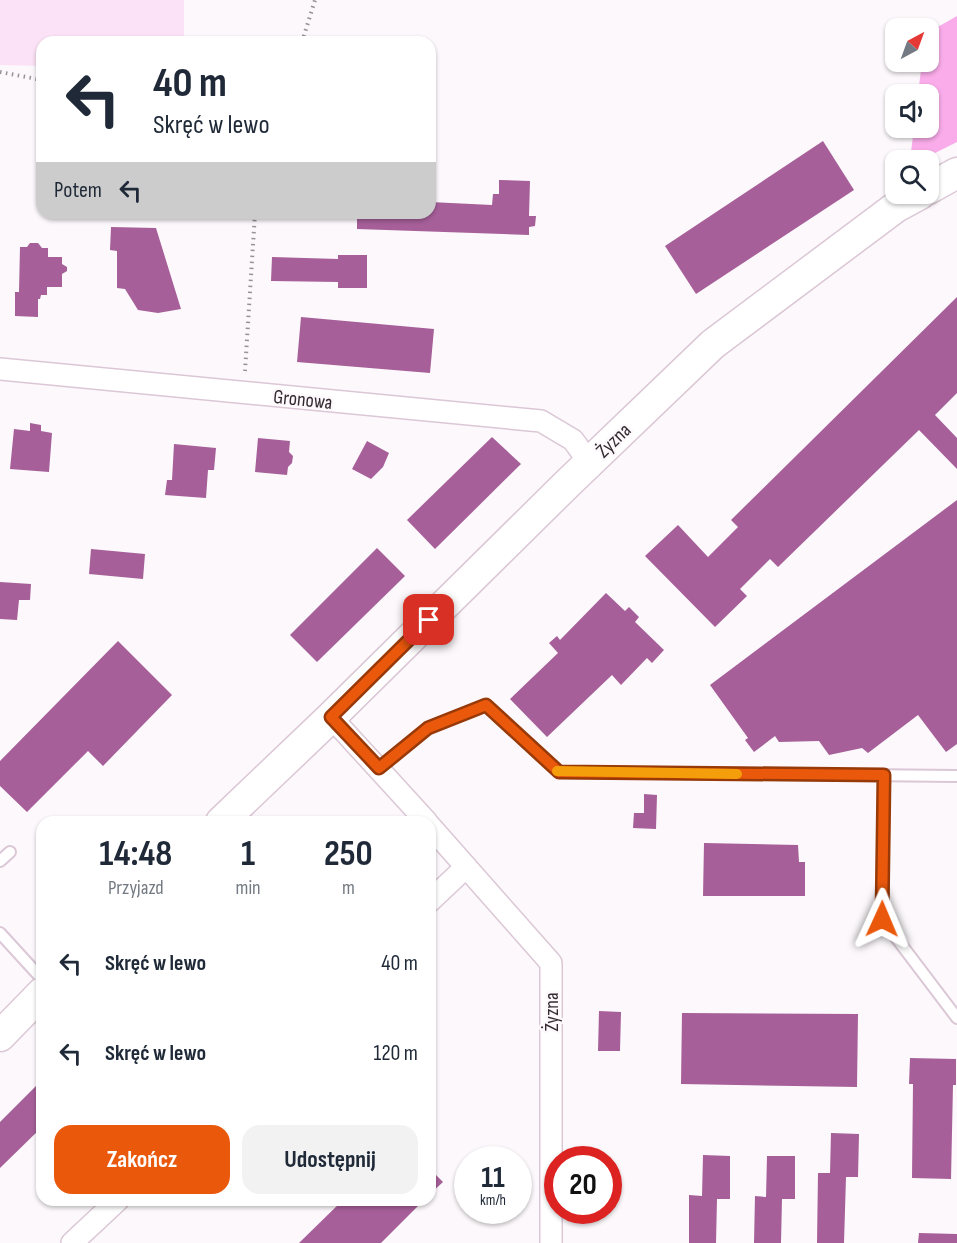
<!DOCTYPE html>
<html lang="pl">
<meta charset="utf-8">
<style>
body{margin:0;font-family:"Sofia Sans Condensed",sans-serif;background:#f2f2f3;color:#1f2937;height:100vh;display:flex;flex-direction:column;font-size:22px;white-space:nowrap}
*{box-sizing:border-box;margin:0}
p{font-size:20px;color:#747a83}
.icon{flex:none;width:33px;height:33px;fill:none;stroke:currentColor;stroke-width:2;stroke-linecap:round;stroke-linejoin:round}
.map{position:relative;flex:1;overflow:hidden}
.drawer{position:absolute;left:36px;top:816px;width:400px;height:390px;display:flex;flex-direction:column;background:#fff;border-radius:18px;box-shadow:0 2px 4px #0004}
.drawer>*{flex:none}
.banner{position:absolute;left:36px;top:36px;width:400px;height:183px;border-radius:18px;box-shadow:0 2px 4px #0004;background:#fff;color:#1f2937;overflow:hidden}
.needle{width:39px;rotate:41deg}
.buttons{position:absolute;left:885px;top:18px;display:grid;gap:12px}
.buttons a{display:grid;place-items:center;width:54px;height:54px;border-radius:12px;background:#fff;box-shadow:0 2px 4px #0004;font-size:30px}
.speed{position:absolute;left:454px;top:1146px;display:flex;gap:12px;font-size:30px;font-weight:700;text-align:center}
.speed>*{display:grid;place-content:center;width:78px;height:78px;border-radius:50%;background:#fff;box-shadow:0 2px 4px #0004;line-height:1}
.speed small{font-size:15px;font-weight:400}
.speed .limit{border:9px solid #d22;background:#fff;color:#111}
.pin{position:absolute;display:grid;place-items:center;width:51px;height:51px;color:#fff;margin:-26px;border-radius:12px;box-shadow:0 3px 9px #0006}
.me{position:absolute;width:66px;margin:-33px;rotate:1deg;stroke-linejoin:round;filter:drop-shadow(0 0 4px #0008)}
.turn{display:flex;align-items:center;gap:21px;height:126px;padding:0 18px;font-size:27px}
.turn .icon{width:78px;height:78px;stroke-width:2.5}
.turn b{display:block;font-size:42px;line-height:51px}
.then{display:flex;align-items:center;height:57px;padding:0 18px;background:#0003;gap:12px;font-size:22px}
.eta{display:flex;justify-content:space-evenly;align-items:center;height:102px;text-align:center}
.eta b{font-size:36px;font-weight:700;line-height:42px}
.cta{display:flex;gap:12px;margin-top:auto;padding:12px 18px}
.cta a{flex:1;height:69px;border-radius:18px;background:#ea580c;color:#fff;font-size:24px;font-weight:700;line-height:69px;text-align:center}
.cta a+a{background:#f2f2f3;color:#1f2937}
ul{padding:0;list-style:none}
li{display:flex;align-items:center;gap:18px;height:90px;padding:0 18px}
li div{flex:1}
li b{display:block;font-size:22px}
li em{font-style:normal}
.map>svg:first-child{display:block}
</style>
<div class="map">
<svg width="957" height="1243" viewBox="0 0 957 1243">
<rect width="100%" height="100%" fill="#fcf8fb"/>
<polygon fill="#fce2f6" points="0,0 184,0 184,42 42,42 42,66 0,65"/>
<polygon fill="#f9ace9" points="957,16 957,142 921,160 910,160 914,128 928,128 928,94 918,94 922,62 928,62 929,32"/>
<g fill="#a65f99">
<polygon points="823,141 854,190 696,294 665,246"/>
<polygon points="499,180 530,181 529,216 536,216 535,226 529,227 529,235 357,229 357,213 430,213 430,202 492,205 493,194 499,194"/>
<polygon points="111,227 156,228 181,309 158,313 138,310 125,289 117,288 117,251 110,250"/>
<polygon points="30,243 38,243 42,248 48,248 48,257 62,257 62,264 67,267 67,271 62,274 62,287 47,287 47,295 41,295 40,299 38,299 38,317 15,316 15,292 19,292 20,247 27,247"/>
<polygon points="338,255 367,255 367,288 338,288 338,282 271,281 272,257 338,259"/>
<polygon points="957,297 957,393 935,415 957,438 957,469 919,430 778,567 770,559 740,589 747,596 715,627 645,556 678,525 708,557 738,527 731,520"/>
<polygon points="301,317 434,329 430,373 297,362"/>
<polygon points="30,423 41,425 41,431 52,433 49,472 10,469 14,429 30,431"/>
<polygon points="492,437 521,464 435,549 407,520"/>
<polygon points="258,438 290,441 289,452 293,456 292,463 288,467 287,475 255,472"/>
<polygon points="367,441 389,453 383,467 371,479 352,469"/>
<polygon points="174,444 216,448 214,470 208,470 206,498 165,495 167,480 172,480"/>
<polygon points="957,500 957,744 946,752 918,715 868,753 862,748 829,755 819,741 779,742 775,736 754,752 745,740 748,738 710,685"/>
<polygon points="377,548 405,576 317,662 290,635"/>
<polygon points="91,549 145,554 143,579 89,574"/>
<polygon points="0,582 31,584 30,600 19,600 17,620 0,619"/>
<polygon points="606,593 625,611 629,607 639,617 635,622 664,650 652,663 647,658 621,685 612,675 547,737 510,699 558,653 549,643 557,636 560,640"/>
<polygon points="118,641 172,695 103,766 88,751 27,812 0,786 0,761"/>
<polygon points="644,794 657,795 656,829 633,828 634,813 644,813"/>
<polygon points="704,843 798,845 799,862 805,862 805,896 703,896"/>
<polygon points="599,1011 621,1012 620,1051 598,1051"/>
<polygon points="682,1013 858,1014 857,1087 681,1084"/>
<polygon points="910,1058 956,1059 956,1085 953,1085 951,1179 912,1178 913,1084 909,1084"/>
<polygon points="42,1080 42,1127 0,1168 0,1122"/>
<polygon points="831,1133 859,1134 858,1177 846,1177 844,1243 817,1243 818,1173 830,1173"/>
<polygon points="703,1155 730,1156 730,1199 717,1199 716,1243 689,1243 689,1195 702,1196"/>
<polygon points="767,1156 795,1156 795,1199 782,1199 781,1243 754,1243 755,1196 766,1197"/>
<polygon points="430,1169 443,1182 430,1194"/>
<polygon points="343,1200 424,1200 381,1243 299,1243"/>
<polygon points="919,1233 957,1234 957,1243 918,1243"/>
</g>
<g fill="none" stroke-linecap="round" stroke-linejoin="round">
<g stroke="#dbc7d6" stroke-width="14">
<g id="lane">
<polyline points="379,768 428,728 486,705 559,772 957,776"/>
<polyline points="884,775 882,919 957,1018"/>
<polyline points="0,861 10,852"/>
<polyline points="0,933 42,979"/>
</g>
</g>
<g stroke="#dbc7d6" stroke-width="24">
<g id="street">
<polyline points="0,369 541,421 573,440 589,462"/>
<polyline points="331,717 427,822"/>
<polyline points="430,826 551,963 551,1243"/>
<polyline points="430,901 466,867"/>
<polyline points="72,1243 118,1200"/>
</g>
</g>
<g stroke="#dbc7d6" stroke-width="33">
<g id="secondary">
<polyline points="928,189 957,173"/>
<polyline points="221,822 331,717 567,484 713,344 896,207 920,194"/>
<polyline points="0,1036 42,993"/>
</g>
</g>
<g stroke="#989296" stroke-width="4" stroke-dasharray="1.5 4.5" stroke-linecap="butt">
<polyline points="302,42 315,0"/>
<polyline points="0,72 42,80"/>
<polyline points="245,371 255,213"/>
</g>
<use href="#lane" stroke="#fff" stroke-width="10"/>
<use href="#street" stroke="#fff" stroke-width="21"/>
<use href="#secondary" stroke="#fff" stroke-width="30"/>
</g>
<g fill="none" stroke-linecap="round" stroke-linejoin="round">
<g stroke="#983908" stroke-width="15">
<polyline id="route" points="429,620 331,717 379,768 428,728 486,705 559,772 884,775 882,919"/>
</g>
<use href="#route" stroke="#ea580c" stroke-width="10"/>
<polyline stroke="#f59e0b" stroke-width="10" points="557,771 737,774"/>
</g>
<g text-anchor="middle" stroke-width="4.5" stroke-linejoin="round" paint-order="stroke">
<g font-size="20" fill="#322a30" stroke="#fcf8fb">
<text transform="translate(303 399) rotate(6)" y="7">Gronowa</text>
<text transform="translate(613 440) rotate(-44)" y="7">Żyzna</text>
<text transform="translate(551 1012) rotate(-90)" y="7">Żyzna</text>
</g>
</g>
</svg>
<div class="buttons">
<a><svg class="needle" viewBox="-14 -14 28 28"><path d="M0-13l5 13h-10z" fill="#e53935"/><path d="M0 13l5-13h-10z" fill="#747a83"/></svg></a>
<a><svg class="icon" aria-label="sound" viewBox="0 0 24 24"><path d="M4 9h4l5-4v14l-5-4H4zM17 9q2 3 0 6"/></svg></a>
<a><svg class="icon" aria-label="search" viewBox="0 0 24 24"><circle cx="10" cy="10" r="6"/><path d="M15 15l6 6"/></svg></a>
</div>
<div class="speed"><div>11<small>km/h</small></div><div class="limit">20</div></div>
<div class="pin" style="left:429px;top:620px;background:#d93025"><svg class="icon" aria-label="arrive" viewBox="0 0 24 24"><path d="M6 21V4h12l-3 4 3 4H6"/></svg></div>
<svg class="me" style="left:882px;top:919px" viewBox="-20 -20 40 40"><path d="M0-17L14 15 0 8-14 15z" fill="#ea580c" stroke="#fff" stroke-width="4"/></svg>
<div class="banner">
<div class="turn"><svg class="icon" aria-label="left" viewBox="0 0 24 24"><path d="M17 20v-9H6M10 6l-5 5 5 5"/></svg><div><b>40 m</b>Skręć w lewo</div></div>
<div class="then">Potem<svg class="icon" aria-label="left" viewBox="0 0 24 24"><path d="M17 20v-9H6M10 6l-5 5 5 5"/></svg></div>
</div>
<section class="drawer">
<div class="eta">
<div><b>14:48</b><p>Przyjazd</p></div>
<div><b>1</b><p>min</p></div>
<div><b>250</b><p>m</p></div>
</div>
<ul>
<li><svg class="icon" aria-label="left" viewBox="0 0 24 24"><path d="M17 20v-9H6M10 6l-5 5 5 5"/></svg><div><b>Skręć w lewo</b></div><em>40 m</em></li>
<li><svg class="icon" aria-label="left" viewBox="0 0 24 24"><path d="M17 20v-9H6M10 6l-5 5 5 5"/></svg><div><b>Skręć w lewo</b></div><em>120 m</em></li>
</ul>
<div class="cta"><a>Zakończ</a><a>Udostępnij</a></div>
</section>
</div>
